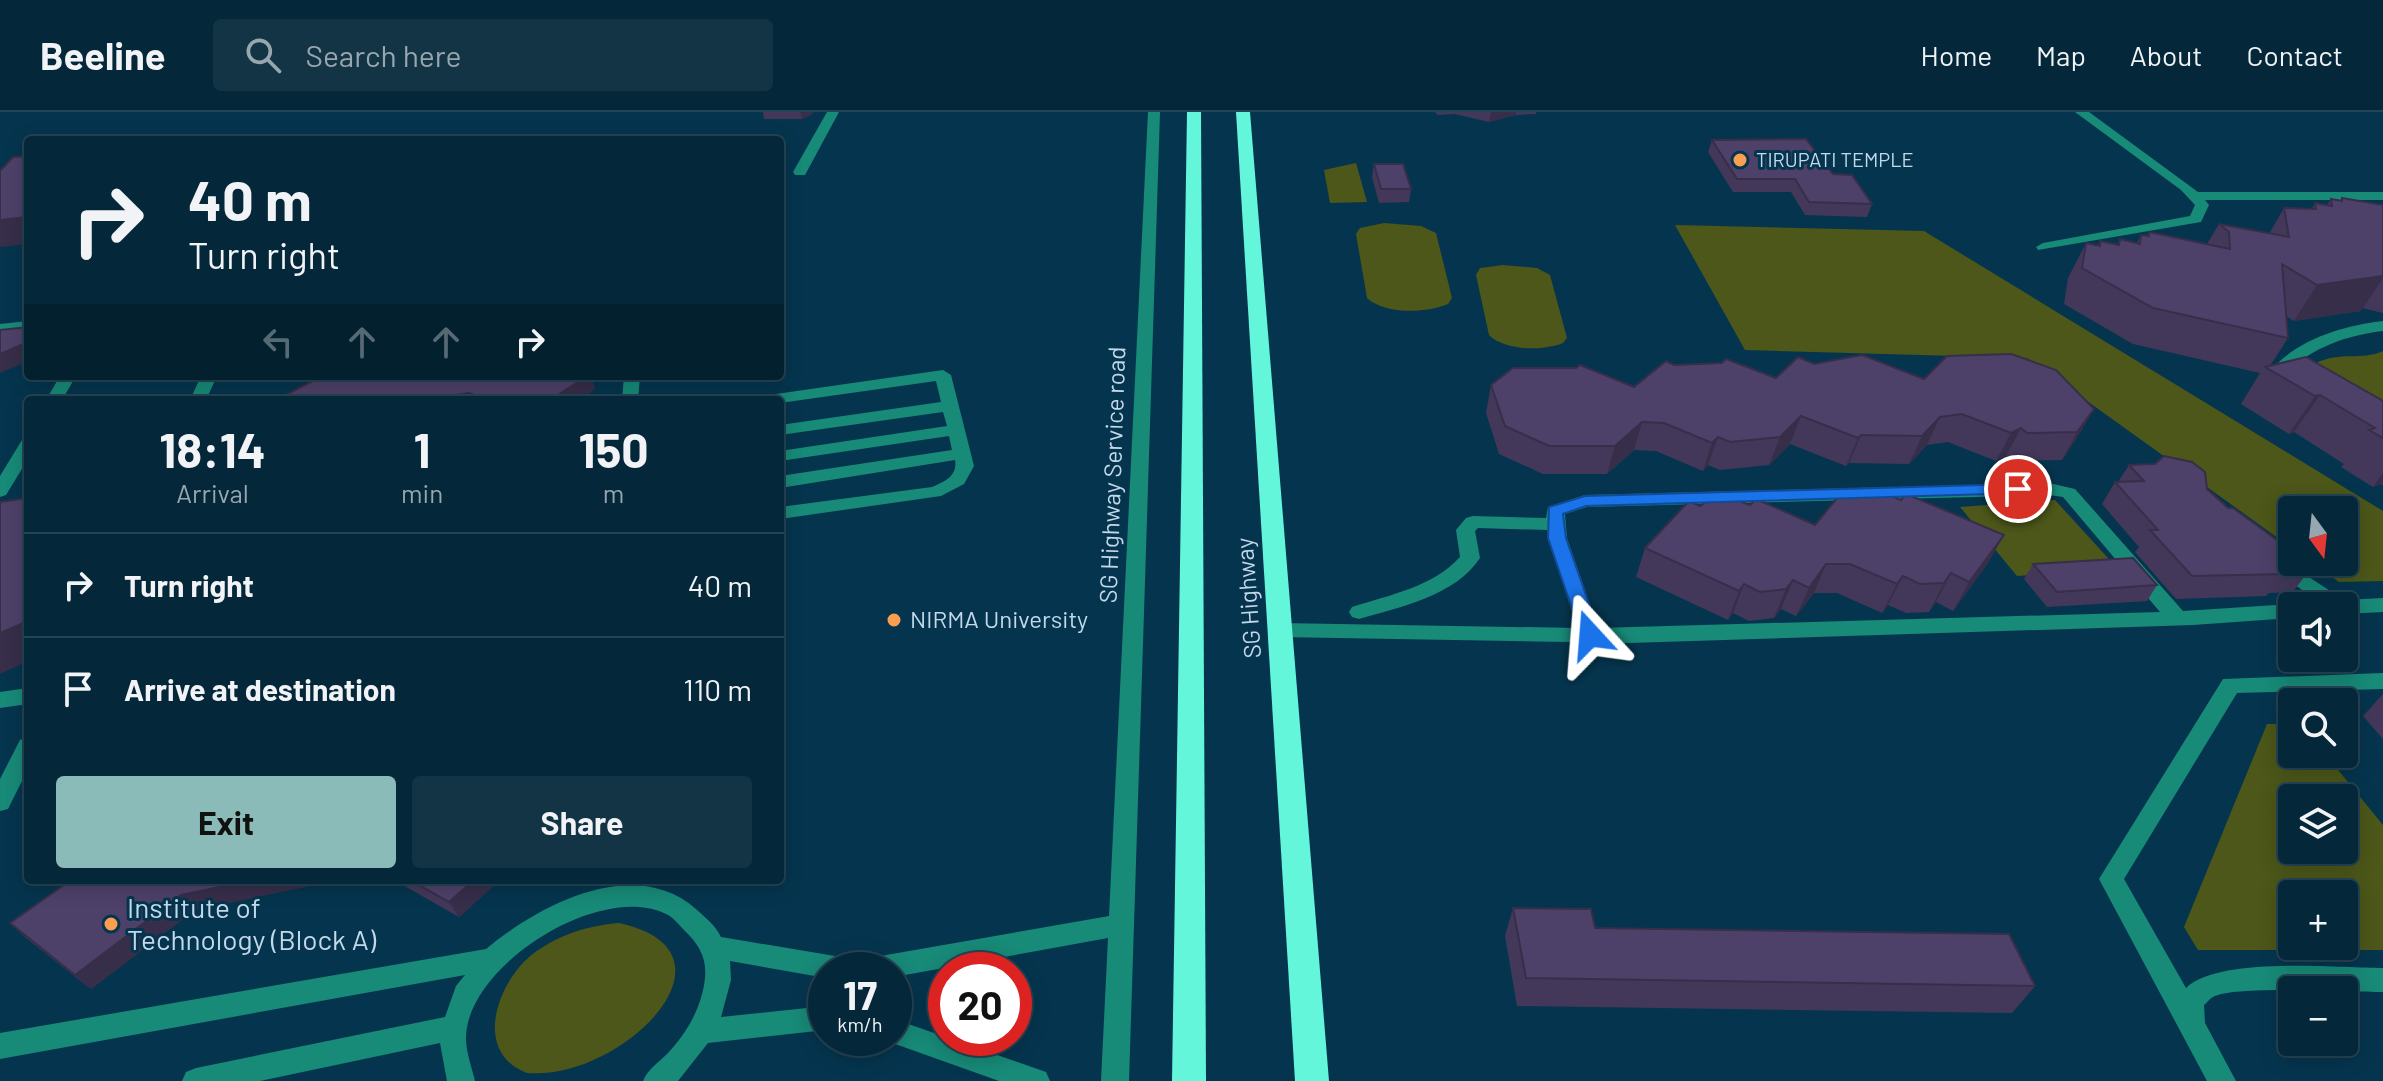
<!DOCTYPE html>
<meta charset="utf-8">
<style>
body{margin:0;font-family:Barlow,sans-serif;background:#123445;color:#f1f3f6;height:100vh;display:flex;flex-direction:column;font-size:30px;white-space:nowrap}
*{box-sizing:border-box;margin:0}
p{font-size:26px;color:#97a6af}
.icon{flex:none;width:44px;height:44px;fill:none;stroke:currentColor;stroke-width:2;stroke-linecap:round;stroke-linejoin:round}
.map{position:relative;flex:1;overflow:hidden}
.panel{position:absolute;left:24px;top:284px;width:760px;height:488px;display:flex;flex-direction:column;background:#04283a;border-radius:8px;box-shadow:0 4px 20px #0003,0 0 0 2px #254454}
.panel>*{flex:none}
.top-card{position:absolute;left:24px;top:24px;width:760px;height:244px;border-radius:8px;box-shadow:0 4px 20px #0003,0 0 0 2px #254454;background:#04283a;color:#f1f3f6;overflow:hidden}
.needle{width:52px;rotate:165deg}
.fabs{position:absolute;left:2278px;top:384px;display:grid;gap:16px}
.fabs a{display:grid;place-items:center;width:80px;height:80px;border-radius:8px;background:#04283a;box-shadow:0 4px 20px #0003,0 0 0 2px #254454;font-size:40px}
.speed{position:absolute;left:808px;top:840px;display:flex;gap:16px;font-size:40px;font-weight:700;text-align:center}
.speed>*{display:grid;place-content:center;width:104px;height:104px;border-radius:50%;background:#04283a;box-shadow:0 4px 20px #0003,0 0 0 2px #254454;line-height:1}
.speed small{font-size:20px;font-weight:400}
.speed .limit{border:12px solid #d22;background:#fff;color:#111}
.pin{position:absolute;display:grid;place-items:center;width:68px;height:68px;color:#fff;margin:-34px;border:4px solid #fff;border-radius:50%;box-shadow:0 2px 8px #0007}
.me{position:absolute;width:88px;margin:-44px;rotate:341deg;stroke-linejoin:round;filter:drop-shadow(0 0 6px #0008)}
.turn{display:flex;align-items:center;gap:28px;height:168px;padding:0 32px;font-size:36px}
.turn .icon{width:104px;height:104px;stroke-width:2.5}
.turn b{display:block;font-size:56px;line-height:68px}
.lanes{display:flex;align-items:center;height:76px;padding:0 32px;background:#0003;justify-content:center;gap:40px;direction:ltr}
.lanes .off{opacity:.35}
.eta{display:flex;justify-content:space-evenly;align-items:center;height:136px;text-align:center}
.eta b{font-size:48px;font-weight:700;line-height:56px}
.cta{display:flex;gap:16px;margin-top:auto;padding:16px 32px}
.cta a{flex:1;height:92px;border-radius:8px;background:#8bbbb9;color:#111;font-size:32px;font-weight:700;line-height:92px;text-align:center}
.cta a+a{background:#123445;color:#f1f3f6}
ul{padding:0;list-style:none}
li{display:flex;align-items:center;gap:24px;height:104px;padding:0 32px;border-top:2px solid #254454}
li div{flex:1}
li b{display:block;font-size:30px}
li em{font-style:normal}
header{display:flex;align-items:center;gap:48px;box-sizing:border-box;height:112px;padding:0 40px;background:#04283a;border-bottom:2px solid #254454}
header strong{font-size:38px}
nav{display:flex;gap:44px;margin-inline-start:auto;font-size:28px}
.search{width:560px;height:72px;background:#123445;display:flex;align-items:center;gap:20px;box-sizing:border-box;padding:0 28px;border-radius:8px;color:#97a6af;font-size:30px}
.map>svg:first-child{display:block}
</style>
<header>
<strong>Beeline</strong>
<div class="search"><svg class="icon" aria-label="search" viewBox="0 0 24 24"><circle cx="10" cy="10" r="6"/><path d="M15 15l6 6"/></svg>Search here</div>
<nav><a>Home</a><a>Map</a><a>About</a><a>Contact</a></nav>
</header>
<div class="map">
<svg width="2383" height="969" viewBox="0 0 2383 969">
<rect width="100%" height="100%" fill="#05354e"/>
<g fill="#4c5719" fill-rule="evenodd">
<polygon points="1356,51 1367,90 1330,91 1324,58"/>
<path d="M1384,111L1421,114L1436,121L1452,186L1448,192C1427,201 1385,203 1367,186L1356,122L1360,116Z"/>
<polygon points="1675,113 1924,119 2383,399 2383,469 2339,470 2311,450 2344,450 2344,398 2292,398 2292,436 2027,246 1745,238"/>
<path d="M1503,153L1537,156L1550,163L1567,226L1563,231C1543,239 1505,239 1489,223L1476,163L1480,156Z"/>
<path d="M2383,239V313L2316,251C2341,239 2361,249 2383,239Z"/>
<polygon points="2055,388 2118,457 2017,464 1960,395"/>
<path d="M2267,612H2292V642H2325L2383,713V838H2198L2184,815ZM2292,686H2344V738H2292ZM2344,782V834H2292V782Z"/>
<path d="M619,811C751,840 622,969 527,961C471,940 498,868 534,841C560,822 587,814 619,811Z"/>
</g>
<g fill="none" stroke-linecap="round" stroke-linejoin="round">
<g fill="#188a78" fill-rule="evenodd">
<polygon points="827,0 839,0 805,63 795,63 793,60"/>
<path d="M1148,0H1160L1129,969H1101L1108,826L894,865V858H826V866L730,849L731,868L721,905L826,894V918L708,931L678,969H643C648,957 658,951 667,942C687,921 702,895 705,866C707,846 699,832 684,818C679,813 673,805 666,802C601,769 465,854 466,927C466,940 472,956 475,969H447L440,931L260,969H182L186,960L196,956L445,905L456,874L465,863L0,947V921L486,837C539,793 635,742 697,798C706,806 715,813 721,825L847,846L858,854L869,846L1109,804Z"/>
<polygon points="2075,0 2089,0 2198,80 2383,80 2383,88 2205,88 2209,93 2201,110 2038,138 2036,135 2043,131 2190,104 2195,93 2181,78"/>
<polygon points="28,209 28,219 0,222 0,212"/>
<path d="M2383,209V219C2347,223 2311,236 2285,262L2292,269L2290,272H2278L2267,263C2294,228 2341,214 2383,209Z"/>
<path d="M943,258L951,263L974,354L964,372L941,384L780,407V395L932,375C944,370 958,364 955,348L780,376V364L952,338L949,324L780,349V339L947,314L943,300L780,323V313L941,290L936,269L780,291V288H760L762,284Z"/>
<polygon points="60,264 76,264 62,288 46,288"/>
<polygon points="201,264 217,264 206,288 190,288"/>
<polygon points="624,264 640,264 638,288 622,288"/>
<polygon points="28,327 28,347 6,383 0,385 0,364 22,328"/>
<path d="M2049,371L2075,377L2183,499L2292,492L2299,494H2292V506L2193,513L1629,531L1280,525L1270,518L1280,511L1577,516L1547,418L1478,416L1475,419L1480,446C1455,484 1400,495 1359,507L1352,505L1349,500L1352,495C1389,483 1433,475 1460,445L1456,418L1466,406L1473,404L1546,406L1548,395L1585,383ZM2049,383L2063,385L2160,500L1598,516L1567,426L1565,402L1587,395Z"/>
<polygon points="2283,448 2344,488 2383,486 2383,500 2344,502 2344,494 2324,494 2276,459 2273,454"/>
<path d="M2383,561V577L2237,581L2124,767L2186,876C2220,844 2335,856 2383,856V880C2354,880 2233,873 2213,885C2209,887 2207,891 2204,893L2205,911L2236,969H2207L2099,767L2223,567Z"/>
<polygon points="28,576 28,592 0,596 0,580"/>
<polygon points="28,625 28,657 8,697 0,699 0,667 20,628"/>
<polygon points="894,907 1046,960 1050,969 999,969 884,928 894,926"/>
</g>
<g fill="#63f6db" fill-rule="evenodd">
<polygon points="1187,0 1201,0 1206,969 1172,969"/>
<polygon points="1236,0 1250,0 1329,969 1295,969"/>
</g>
</g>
<g fill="#43385a">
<polygon points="763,0 813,0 811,3 802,7 764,7"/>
<polygon points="1435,0 1536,0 1536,2 1516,3 1489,10 1455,2 1438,3"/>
<polygon points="1712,28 1833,62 1872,92 1867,105 1805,103 1791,80 1733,80 1708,40"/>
<polygon points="1374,52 1411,77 1409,90 1379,91 1372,65"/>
<polygon points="2342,86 2383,93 2383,201 2362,196 2361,199 2294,209 2286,204 2288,226 2270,254 2383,289 2383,373 2381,372 2373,375 2341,355 2344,352 2294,320 2289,322 2241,292 2260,261 2133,232 2064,192 2068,166 2086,131 2098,134 2100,129 2117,133 2120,127 2137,131 2141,123 2147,124 2149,120 2207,132 2219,112 2269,122 2284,96 2312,97 2315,91 2327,93 2331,87 2340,88"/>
<polygon points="1814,252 1924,267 2094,297 2078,324 2062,348 2012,349 2006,344 1996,349 1948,330 1927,333 1909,352 1849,351 1846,354 1790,332 1769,353 1720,358 1708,353 1703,359 1656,339 1634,338 1607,362 1543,362 1499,342 1486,301 1491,273 1634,275 1674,253 1776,266"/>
<polygon points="322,264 590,264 595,277 579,288 276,288"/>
<polygon points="2129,353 2207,377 2228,396 2310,457 2293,480 2269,481 2266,484 2176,487 2135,440 2139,435 2102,392 2115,370 2118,370"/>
<polygon points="1901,388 2004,423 1988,451 1953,499 1936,490 1929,500 1906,501 1888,493 1882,501 1837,481 1814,481 1796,504 1781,497 1774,506 1749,509 1733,501 1728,508 1636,465 1645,436 1700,394 1750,393 1815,413"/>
<polygon points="2033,452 2157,473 2147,489 2047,495 2024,467"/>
<polygon points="2383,582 2383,627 2363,604"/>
<polygon points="71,768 338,768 195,798 91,877 26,826 10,811"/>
<polygon points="394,768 500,768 459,805"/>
<polygon points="1513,796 1595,816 2035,874 2012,901 1517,894 1505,824"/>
</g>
<g fill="#372e4a">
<polygon points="800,0 813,0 811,3 802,7"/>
<polygon points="1491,0 1516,0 1516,3 1489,10"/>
<polygon points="28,105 28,132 0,135 0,108"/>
<polygon points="2383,164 2383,166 2361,199 2294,209 2317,173"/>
<polygon points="28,230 28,249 0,261 0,242"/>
<polygon points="587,264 590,264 595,277 579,288 550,288"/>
<polygon points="469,281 472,288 423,288"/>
<polygon points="2320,283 2294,320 2289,322 2315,284"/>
<polygon points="2094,297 2078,324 2062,348 2077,320"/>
<polygon points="1801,304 1790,332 1769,353 1780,325"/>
<polygon points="1940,305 1927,333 1909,352 1922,324"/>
<polygon points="1642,310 1634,338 1607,362 1615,334"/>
<polygon points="2021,316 2006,344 1996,349 2011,321"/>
<polygon points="1861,323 1849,351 1846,354 1858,326"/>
<polygon points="1718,325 1708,353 1703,359 1712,331"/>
<polygon points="2383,361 2383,370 2381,372 2373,375"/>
<polygon points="2004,423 1988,451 1953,499 1969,470"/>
<polygon points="1826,452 1814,481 1796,504 1809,476"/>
<polygon points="1951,461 1936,490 1929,500 1944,471"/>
<polygon points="1903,464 1888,493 1882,501 1897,472"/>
<polygon points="1793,468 1781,497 1774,506 1786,477"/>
<polygon points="1744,472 1733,501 1728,508 1739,479"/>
<polygon points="28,509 28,549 0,562 0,521"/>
<polygon points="254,768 338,768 195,798 91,877 75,863 181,783"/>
<polygon points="474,768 500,768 459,805 449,790"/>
</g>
<g fill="#4e4169" stroke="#372e4a" stroke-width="2">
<polygon points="1806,27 1833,62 1852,63 1872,92 1809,90 1795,67 1737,67 1712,28"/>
<polygon points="28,44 28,105 0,108 0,59 13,45"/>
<polygon points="1374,52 1403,52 1411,77 1381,77"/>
<polygon points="2342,86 2383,93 2383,164 2317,173 2282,152 2288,226 2153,196 2082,156 2086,131 2100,134 2100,129 2119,133 2120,127 2140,132 2141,123 2149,124 2149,120 2230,137 2229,120 2219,112 2289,125 2284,96 2316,97 2315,91 2332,94 2331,87 2342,89"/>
<polygon points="28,215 28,230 0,242 0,218"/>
<polygon points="2011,242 2056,258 2094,297 2077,320 2027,321 2021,316 2011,321 1962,302 1940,305 1922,324 1861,323 1858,326 1801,304 1780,325 1730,330 1718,325 1712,331 1664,311 1642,310 1615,334 1549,334 1505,314 1491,273 1513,256 1576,256 1580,253 1634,275 1666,249 1674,253 1722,251 1726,247 1776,266 1798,245 1814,252 1862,243 1924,267 1947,244"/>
<polygon points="2306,245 2383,289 2383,326 2369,318 2375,316 2320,283 2315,284 2265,255"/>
<polygon points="322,264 587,264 550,288 488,288 469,281 423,288 276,288"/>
<polygon points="2164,344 2192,350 2205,360 2207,377 2228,396 2233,396 2291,438 2292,450 2303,450 2310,457 2280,458 2283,462 2192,464 2150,418 2158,418 2115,370 2144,369 2129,353 2155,352"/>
<polygon points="1887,382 1901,388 1906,382 2004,423 1969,470 1951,461 1944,471 1920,472 1903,464 1897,472 1850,452 1826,452 1809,476 1793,468 1786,477 1760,480 1744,472 1739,479 1645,436 1689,389 1700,394 1707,389 1734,387 1750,393 1756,387 1815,413 1838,385"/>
<polygon points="28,386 28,509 0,521 0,390"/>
<polygon points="2133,446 2157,473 2057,480 2033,452"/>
<polygon points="71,768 254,768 181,783 75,863 10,811"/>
<polygon points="410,768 474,768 449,790"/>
<polygon points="1513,796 1591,797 1595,816 2009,822 2035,874 1526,866"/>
</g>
<polygon fill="#1a73e8" stroke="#114b97" stroke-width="2" points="2018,372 2027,377 2024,381 1586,394 1563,402 1566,426 1600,523 1590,530 1581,523 1548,426 1549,395 1585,384"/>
<g fill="#fa9f50" stroke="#05354e" stroke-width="3">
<circle cx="1740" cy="48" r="8"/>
<circle cx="894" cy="508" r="8"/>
<circle cx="111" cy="812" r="8"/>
</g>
<g text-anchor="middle" stroke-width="6" stroke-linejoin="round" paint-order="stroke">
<g font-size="20" fill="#c3d9e9" stroke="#05354e" text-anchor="start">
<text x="1756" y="55">TIRUPATI TEMPLE</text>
</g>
<g font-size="24" fill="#c3d9e9" stroke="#05354e">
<text transform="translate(1113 363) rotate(-88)" y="8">SG Highway Service road</text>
<text transform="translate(1249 486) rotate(-94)" y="8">SG Highway</text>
</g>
<g font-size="24" fill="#c3d9e9" stroke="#05354e" text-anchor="start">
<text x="910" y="516">NIRMA University</text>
</g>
<g font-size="28" fill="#c3d9e9" stroke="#05354e" text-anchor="start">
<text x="127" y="806">Institute of<tspan x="127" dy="32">Technology (Block A)</tspan></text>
</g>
</g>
</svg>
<div class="fabs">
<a><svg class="needle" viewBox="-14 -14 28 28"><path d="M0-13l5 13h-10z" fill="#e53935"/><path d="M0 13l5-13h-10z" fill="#97a6af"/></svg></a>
<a><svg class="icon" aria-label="sound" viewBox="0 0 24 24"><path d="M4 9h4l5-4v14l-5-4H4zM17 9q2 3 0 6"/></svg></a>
<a><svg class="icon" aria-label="search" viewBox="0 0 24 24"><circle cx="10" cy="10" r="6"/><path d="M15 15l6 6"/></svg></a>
<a><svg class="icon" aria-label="layers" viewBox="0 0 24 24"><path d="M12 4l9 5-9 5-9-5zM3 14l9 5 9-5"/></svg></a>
<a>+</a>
<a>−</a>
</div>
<div class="speed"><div>17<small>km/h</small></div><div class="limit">20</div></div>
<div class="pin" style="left:2018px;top:377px;background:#d93025"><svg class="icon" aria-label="arrive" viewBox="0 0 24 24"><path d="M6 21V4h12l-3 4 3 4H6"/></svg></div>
<svg class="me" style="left:1590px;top:523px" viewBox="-20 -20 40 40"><path d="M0-17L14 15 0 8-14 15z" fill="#1a73e8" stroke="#fff" stroke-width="4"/></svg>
<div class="top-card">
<div class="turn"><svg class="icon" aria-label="right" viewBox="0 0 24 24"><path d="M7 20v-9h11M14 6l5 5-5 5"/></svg><div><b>40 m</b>Turn right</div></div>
<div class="lanes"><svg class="icon off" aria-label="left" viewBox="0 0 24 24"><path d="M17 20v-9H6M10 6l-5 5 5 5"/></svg><svg class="icon off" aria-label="ahead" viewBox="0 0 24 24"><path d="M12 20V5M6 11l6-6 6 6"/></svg><svg class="icon off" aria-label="ahead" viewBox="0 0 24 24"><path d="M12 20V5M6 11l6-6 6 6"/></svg><svg class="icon" aria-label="right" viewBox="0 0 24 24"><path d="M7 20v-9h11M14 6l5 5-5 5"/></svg></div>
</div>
<section class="panel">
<div class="eta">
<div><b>18:14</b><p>Arrival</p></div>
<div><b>1</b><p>min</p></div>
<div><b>150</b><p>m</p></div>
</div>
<ul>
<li><svg class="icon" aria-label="right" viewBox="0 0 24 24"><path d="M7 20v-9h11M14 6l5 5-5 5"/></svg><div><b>Turn right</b></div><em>40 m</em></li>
<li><svg class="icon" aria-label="arrive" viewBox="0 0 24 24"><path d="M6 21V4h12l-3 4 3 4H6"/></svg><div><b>Arrive at destination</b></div><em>110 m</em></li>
</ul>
<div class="cta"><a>Exit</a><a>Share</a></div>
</section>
</div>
